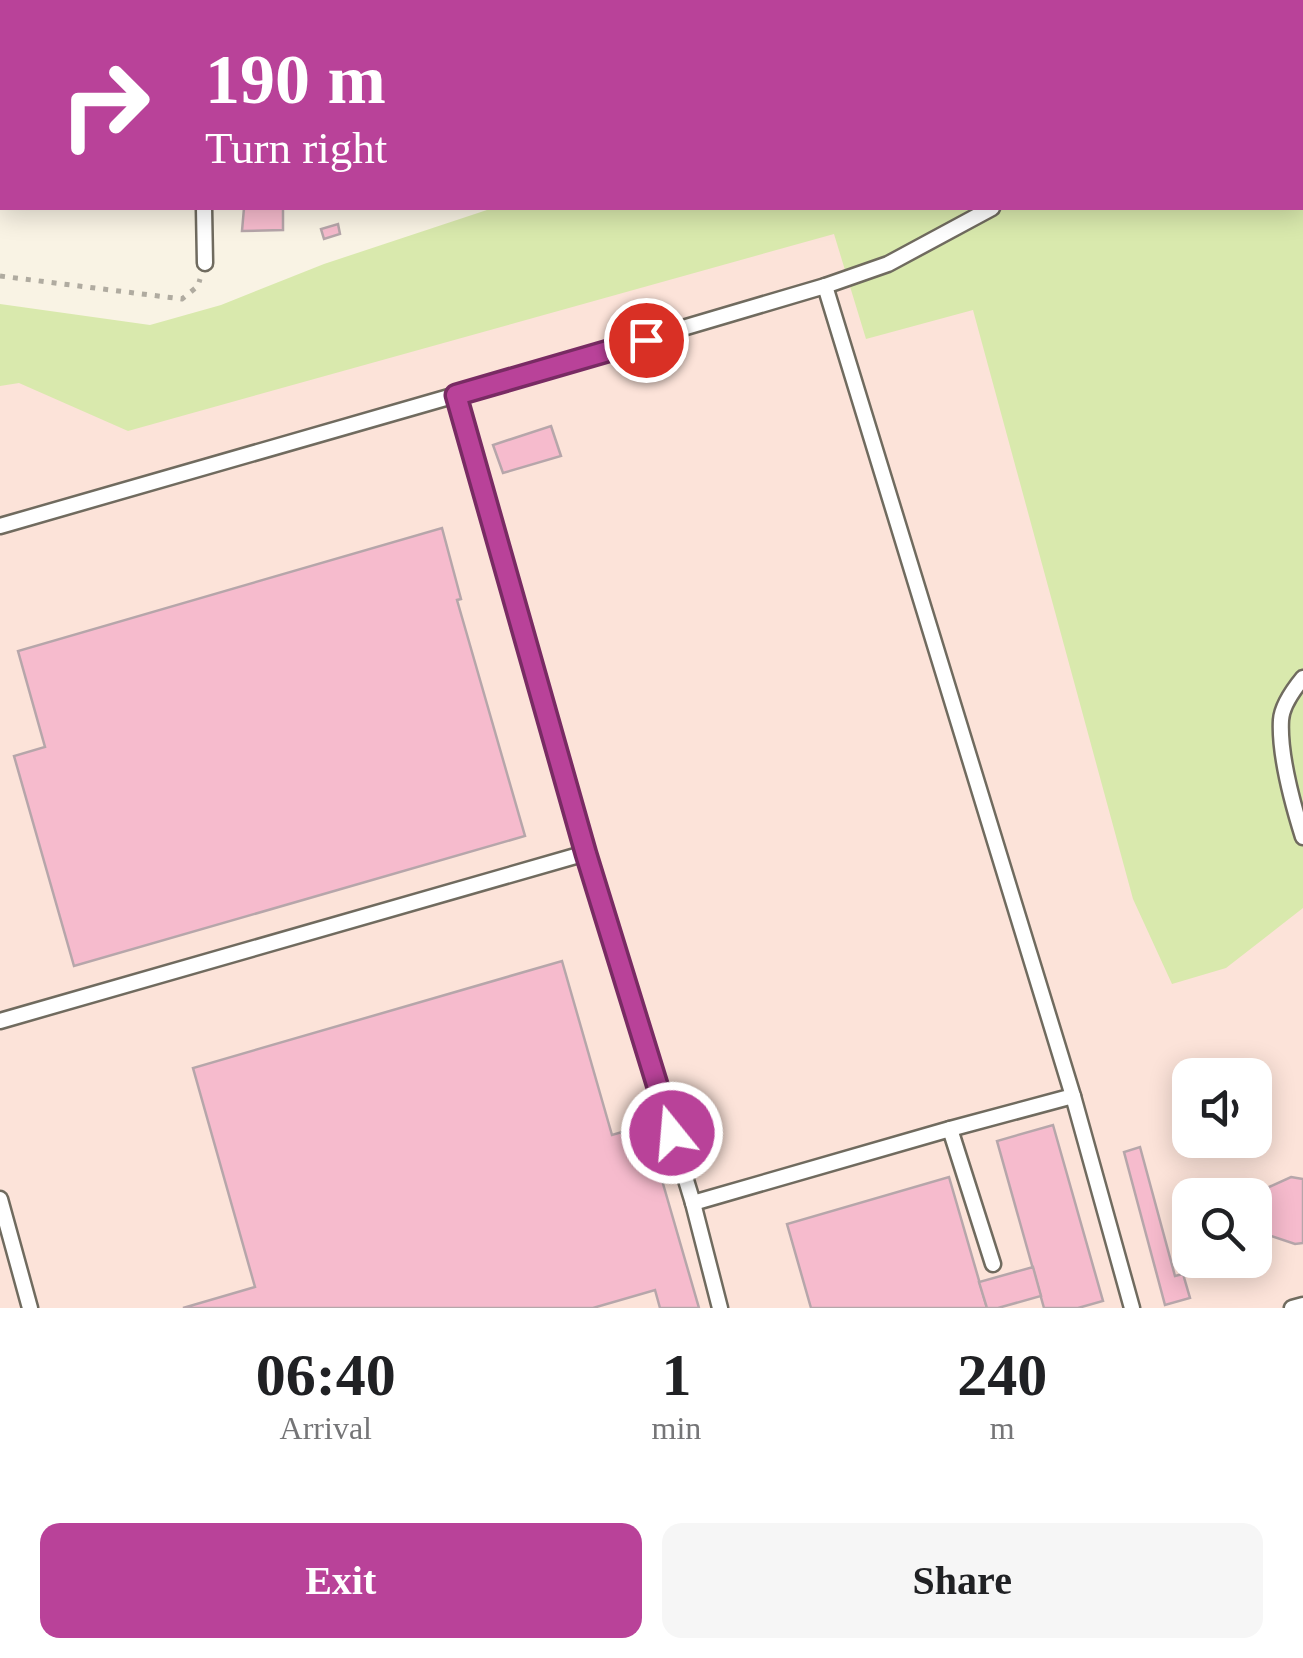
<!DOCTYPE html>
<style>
body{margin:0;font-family:Georgia,serif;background:#f6f6f6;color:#202124;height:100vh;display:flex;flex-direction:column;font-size:38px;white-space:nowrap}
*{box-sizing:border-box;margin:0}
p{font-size:32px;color:#757577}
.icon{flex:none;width:55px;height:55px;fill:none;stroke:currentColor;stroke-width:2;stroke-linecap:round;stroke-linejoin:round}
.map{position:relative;height:1308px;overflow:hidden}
.drawer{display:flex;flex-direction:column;background:#fff;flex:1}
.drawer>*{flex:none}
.guide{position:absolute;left:0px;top:0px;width:1305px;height:210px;box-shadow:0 5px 25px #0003;background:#b94299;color:#fff;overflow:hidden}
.tools{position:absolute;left:1172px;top:1058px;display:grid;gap:20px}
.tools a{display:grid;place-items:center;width:100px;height:100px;border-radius:20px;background:#fff;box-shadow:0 5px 25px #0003;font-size:50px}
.pin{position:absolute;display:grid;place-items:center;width:85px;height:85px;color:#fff;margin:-42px;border:5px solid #fff;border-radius:50%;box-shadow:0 2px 10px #0007}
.me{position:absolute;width:110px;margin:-55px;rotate:343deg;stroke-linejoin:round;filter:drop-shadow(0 0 8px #0008)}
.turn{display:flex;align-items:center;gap:35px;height:210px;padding:0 40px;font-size:45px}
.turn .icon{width:130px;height:130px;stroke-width:2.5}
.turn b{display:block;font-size:70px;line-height:85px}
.eta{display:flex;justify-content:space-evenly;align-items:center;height:170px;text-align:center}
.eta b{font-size:60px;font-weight:700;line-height:70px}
.primary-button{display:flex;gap:20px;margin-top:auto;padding:20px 40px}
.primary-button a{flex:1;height:115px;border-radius:20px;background:#b94299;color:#fff;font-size:40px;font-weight:700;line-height:115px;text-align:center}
.primary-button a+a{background:#f6f6f6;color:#202124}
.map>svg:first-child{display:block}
</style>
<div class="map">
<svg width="1303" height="1308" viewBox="0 0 1303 1308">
<rect width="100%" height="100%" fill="#f9f3e4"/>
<path fill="#fce3d9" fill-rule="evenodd" d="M1303,1V1308H0V381L576,208H1302V2H1296ZM1190,1075H1255V1140H1190ZM1190,1195H1255V1260H1190Z"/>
<polygon fill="#d9e9ad" points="1303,121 1303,908 1226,968 1172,984 1133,899 973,310 866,339 834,234 128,431 19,383 0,386 0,304 150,325 221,305 324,264 493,208 1302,208"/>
<g fill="#f6bbcd" stroke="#b6a6aa" stroke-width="2.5">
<rect x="239" y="0" width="42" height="2"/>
<rect x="447" y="0" width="41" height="2"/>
<polygon points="244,208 283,208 283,230 242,231"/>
<polygon points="338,224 340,234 324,239 321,229"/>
<polygon points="551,426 561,456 503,473 493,445"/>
<polygon points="442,528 461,599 457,600 525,836 74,966 14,756 45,747 18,651"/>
<polygon points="562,961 612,1135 646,1125 699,1308 660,1308 655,1290 593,1308 183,1308 255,1287 193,1068"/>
<polygon points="1053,1125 1103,1301 1078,1308 1044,1308 997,1141"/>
<polygon points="1140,1147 1175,1276 1183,1274 1190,1298 1165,1305 1124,1152"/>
<polygon points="949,1177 987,1308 811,1308 787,1224"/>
<polygon points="1291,1177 1303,1179 1303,1243 1295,1244 1271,1236 1262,1225 1259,1210 1269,1187"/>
<polygon points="1033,1267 1041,1296 998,1308 987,1308 979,1282"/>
</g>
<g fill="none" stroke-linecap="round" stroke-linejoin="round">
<g stroke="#706b5f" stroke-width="19">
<g id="lane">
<polyline points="203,0 203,2"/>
<polyline points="405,0 405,2"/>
<polyline points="1302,87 1303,87"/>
<polyline points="204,208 205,263"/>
<polyline points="825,286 888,264 992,208"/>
<polyline points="456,395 825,286 1073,1096 950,1129"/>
<polyline points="0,526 456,395 586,853 693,1203 720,1308"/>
<path d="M1303,678C1294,689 1282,705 1281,720C1279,754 1293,805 1303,837"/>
<polyline points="0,1021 586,853"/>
<polyline points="1073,1096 1132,1308"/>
<polyline points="0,1199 30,1308"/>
<polyline points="693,1203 950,1129 993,1264"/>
<polyline points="1292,1308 1303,1305"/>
</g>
</g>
<polyline stroke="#b0aba0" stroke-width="5" stroke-dasharray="5 8" stroke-linecap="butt" points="0,276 182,299 198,286 200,279"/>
<use href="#lane" stroke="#fff" stroke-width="14"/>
</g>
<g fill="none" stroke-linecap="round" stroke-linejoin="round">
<g stroke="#782b63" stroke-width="25">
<polyline id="route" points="646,340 456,395 586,854 672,1133"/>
</g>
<use href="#route" stroke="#b94299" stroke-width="18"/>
</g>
</svg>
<div class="tools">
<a><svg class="icon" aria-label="sound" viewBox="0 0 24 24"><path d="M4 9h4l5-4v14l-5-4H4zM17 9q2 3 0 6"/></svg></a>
<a><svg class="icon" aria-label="search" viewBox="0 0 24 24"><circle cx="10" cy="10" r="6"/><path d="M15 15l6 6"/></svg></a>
</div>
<div class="pin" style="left:646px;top:340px;background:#d93025"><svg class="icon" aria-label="arrive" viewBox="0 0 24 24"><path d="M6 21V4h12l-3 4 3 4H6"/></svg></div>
<svg class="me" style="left:672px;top:1133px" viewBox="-20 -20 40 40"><circle r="17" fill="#b94299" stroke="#fff" stroke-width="3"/><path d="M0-11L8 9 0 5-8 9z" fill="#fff"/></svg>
<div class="guide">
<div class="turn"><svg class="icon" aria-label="right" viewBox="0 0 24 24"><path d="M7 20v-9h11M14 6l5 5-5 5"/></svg><div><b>190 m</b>Turn right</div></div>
</div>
</div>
<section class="drawer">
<div class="eta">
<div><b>06:40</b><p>Arrival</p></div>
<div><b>1</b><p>min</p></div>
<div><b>240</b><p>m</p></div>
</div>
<div class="primary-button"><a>Exit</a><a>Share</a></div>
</section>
